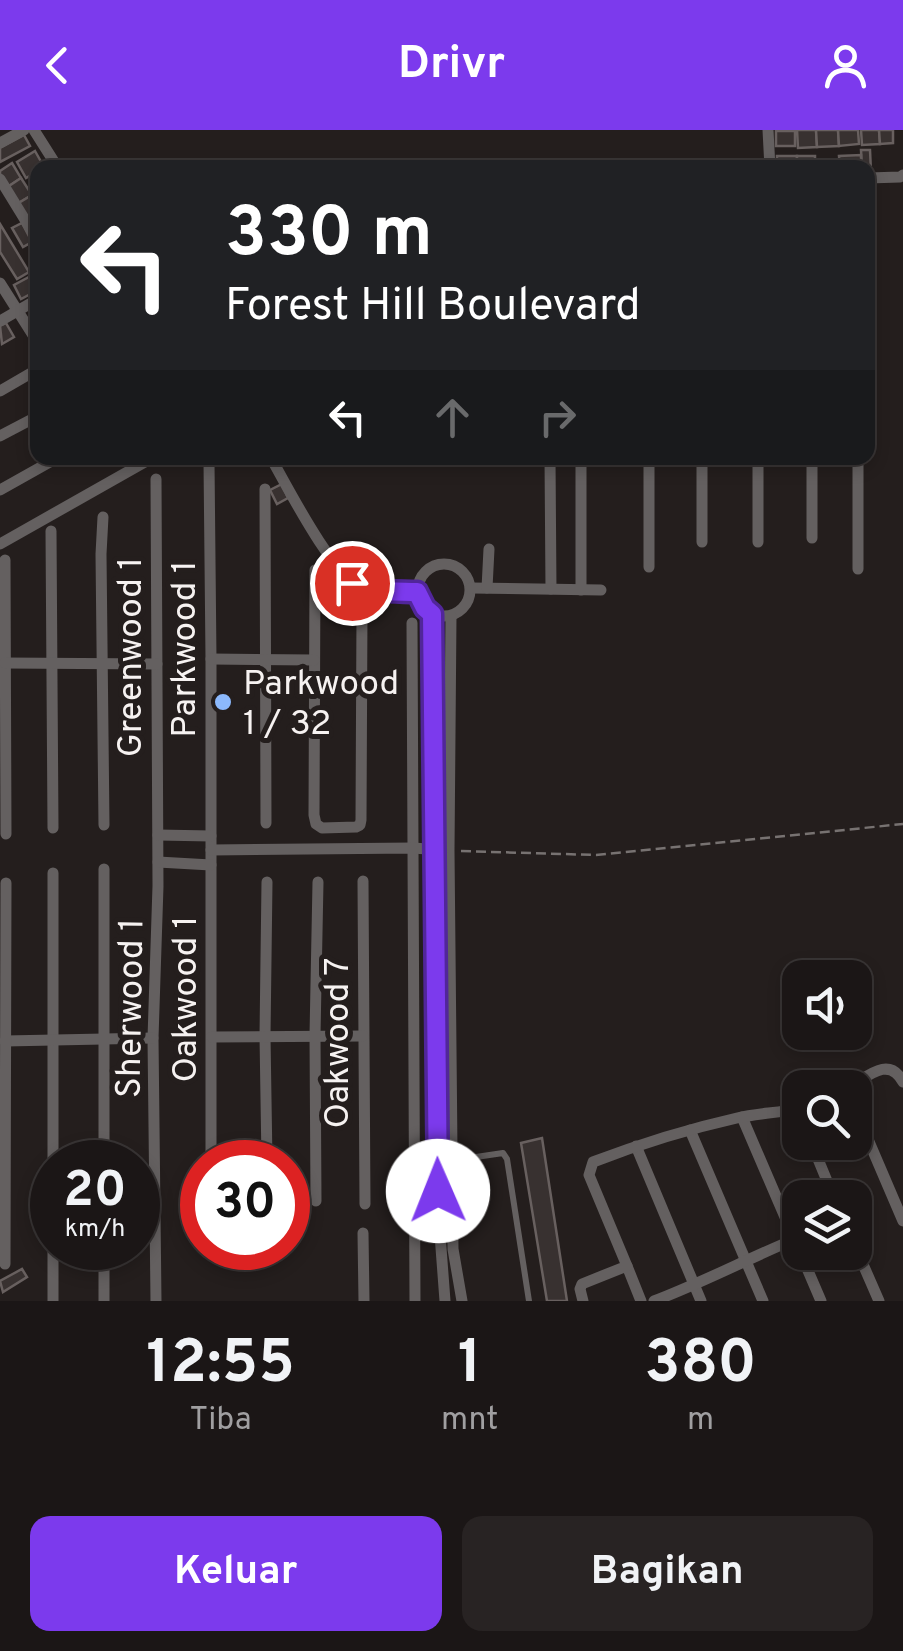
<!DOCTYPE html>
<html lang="id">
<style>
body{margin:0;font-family:Overpass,sans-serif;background:#282323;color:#f1f3f6;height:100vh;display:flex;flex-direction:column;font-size:38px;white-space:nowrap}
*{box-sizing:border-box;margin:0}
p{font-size:32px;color:#a09fa1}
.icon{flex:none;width:55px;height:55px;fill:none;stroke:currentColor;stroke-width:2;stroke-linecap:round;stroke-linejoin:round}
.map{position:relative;height:1171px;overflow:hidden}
.side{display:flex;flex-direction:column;background:#1b1616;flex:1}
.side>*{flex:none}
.banner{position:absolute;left:30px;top:30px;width:845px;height:305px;border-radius:20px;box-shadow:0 5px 15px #0003,0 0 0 2px #393535;background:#202124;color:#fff;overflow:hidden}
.controls{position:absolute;left:782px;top:830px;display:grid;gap:20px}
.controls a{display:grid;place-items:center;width:90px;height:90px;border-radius:20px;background:#1b1616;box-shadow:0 5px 15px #0003,0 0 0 2px #393535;font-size:50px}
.speed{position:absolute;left:30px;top:1010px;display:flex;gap:20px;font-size:50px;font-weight:700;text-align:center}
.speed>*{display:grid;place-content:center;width:130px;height:130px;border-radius:50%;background:#1b1616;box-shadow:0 5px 15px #0003,0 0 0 2px #393535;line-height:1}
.speed small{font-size:25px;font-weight:400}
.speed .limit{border:15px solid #d22;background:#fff;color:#111}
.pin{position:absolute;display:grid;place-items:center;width:85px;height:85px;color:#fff;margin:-42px;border:5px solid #fff;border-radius:50%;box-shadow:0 2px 10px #0007}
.me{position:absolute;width:110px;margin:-55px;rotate:359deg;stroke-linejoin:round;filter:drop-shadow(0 0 8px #0008)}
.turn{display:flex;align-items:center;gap:35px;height:210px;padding:0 30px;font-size:45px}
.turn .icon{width:130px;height:130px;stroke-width:2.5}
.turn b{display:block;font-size:70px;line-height:85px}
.lanes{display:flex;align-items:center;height:95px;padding:0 30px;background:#0003;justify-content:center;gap:50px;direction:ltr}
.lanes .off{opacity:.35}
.eta{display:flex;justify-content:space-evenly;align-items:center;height:170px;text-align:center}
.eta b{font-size:60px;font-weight:700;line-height:70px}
.action{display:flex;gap:20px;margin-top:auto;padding:20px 30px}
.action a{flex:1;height:115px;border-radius:20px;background:#7c3aed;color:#fff;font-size:40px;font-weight:700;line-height:115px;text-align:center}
.action a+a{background:#282323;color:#f1f3f6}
header{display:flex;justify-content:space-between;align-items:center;height:130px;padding:0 30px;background:#7c3aed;color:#fff;font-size:45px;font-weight:700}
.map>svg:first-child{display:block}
</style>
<header><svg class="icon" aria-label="back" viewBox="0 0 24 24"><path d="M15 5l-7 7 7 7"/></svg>Drivr<svg class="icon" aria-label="person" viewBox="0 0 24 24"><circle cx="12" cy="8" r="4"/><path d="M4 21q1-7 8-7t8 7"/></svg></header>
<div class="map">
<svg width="903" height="1171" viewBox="0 0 903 1171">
<rect width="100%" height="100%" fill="#241e1d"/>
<g fill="#383130" stroke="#68605f" stroke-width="2.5">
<polygon points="797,0 816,0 817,17 798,18"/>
<polygon points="816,0 838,0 839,16 817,17"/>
<polygon points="838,0 858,0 859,14 839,16"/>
<polygon points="861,0 879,0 880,14 862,15"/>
<polygon points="879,0 893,0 893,13 880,14"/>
<rect x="776" y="1" width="19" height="15"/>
<polygon points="24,5 30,16 0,32 0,18"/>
<polygon points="861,20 870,20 871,42 868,42 868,38 862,38"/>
<polygon points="35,21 44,37 38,38 38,41 26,48 17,32"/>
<polygon points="861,25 861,38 840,38 839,26"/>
<rect x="777" y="26" width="20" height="12"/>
<rect x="797" y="26" width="18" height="12"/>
<polygon points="12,33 21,48 6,58 0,48 0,41"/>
<polygon points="21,48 32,65 17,74 6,58"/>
<polygon points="32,65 38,74 38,82 26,89 17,74"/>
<polygon points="22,93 32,112 23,117 12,98"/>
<polygon points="0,94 29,142 17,149 0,122"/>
<polygon points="29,147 36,161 21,169 14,155"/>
<polygon points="6,193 14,207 2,214 0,196"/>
<polygon points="282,354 288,368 277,374 270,360"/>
<polygon points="542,1008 567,1171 547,1171 521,1013"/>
<polygon points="22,1139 27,1147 3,1162 0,1151"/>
</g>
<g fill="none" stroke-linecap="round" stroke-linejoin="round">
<polyline stroke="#777271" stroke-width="2.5" stroke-dasharray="10 5" stroke-linecap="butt" points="461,721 596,725 903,694"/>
<polyline stroke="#646060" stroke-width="6" points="449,1031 503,1023 507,1029 529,1171"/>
<g stroke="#646060" stroke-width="11">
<polyline points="34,0 58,38"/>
<polyline points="768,0 770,38"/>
<polyline points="0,13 24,0"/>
<polyline points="868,48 900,47 903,45"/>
<polyline points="0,49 38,111"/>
<polyline points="0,153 38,213"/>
<polyline points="0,191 38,169"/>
<polyline points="0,261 38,239"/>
<polyline points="0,306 38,286"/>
<path d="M271,328C287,356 333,447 362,458C379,464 399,462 417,462"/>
<polyline points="550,328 551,459"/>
<polyline points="649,328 649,437"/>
<polyline points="812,328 812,408"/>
<polyline points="209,332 211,529 211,1032"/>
<polyline points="156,349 158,756 153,908 156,1171"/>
<polyline points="265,359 266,693"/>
<polyline points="0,360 57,328"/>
<polyline points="103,387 101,424 104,695"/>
<polyline points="51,401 53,698"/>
<polyline points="702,412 702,328"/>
<polyline points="758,412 758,328"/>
<polyline points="0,414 152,328"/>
<polyline points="5,430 6,704"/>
<circle cx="444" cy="460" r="26"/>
<polyline points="858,439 858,328"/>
<polyline points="315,440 314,685 316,694 322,698 356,697 360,695 361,690 362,481"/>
<polyline points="471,458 601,460"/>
<polyline points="487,458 489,419"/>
<polyline points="581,460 581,328"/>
<polyline points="432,484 439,1091 445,1171"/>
<polyline points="451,486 449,721 453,1119 462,1171"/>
<polyline points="412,493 415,1171"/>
<polyline points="211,529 314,530"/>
<polyline points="5,533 157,534"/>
<polyline points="158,705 211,706"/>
<polyline points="211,720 413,718 442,720"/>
<polyline points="158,732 211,735"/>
<polyline points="53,743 53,1032"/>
<polyline points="363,751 365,1074"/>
<polyline points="267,752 265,906 267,1032"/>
<polyline points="212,907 363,906"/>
<polyline points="5,911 153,908"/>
<path d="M848,958C867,947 889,925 903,952"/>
<polyline points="855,979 903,1091"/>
<polyline points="742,987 800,1122"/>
<polyline points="690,1000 763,1171"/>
<polyline points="811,1012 834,1068"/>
<polyline points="636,1016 701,1171"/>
<polyline points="104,1032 104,739"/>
<polyline points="316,1071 315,905 318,752"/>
<polyline points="363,1103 364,1171"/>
<polyline points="855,1116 879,1171"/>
<polyline points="53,1118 53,1171"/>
<polyline points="104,1118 104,1171"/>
<polyline points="800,1122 821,1171"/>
<polyline points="5,1134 6,753"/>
<polyline points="627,1136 641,1171"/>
<path d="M583,1171L580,1159L582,1154L627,1136L589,1045L593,1032C640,1014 688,999 737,988C758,983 780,983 800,978"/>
<path d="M654,1171C704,1152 751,1127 800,1107"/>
</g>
</g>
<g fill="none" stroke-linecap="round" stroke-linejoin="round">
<g stroke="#51269a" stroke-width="25">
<path id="route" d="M352,453C373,463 395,461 417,462L425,478L432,484L438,1061"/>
</g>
<use href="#route" stroke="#7c3aed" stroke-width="18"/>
</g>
<circle fill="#8cb9fc" stroke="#241e1d" stroke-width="4" cx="223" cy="572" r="10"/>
<g text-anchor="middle" stroke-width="10" stroke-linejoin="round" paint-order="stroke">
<g font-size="35" fill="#f6f2f1" stroke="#241e1d">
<text transform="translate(183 519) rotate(-90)" y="12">Parkwood 1</text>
<text transform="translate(129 527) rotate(-90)" y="12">Greenwood 1</text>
<text transform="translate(184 869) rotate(-90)" y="12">Oakwood 1</text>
<text transform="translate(129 878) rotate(-89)" y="12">Sherwood 1</text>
<text transform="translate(336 913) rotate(-90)" y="12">Oakwood 7</text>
</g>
<g font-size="35" fill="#f6f2f1" stroke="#241e1d" text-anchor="start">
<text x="243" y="564">Parkwood<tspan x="243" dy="40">1 / 32</tspan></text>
</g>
</g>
</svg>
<div class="controls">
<a><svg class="icon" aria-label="sound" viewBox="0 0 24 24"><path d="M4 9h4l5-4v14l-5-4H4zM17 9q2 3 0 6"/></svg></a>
<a><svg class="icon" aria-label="search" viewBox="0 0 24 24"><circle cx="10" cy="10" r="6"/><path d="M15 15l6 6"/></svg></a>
<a><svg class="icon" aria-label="layers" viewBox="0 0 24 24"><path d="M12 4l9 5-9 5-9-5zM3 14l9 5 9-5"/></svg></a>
</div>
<div class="speed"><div>20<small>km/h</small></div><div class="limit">30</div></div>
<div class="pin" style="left:352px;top:453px;background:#d93025"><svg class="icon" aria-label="arrive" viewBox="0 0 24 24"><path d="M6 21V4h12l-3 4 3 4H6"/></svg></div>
<svg class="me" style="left:438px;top:1061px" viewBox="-20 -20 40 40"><circle r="19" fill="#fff"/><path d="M0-13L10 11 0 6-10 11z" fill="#7c3aed"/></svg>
<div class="banner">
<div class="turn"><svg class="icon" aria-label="left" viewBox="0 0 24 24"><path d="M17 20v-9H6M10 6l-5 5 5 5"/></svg><div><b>330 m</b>Forest Hill Boulevard</div></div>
<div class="lanes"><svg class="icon" aria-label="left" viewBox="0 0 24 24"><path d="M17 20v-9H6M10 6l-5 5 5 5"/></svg><svg class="icon off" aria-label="ahead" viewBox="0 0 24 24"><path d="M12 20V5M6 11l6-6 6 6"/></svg><svg class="icon off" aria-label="right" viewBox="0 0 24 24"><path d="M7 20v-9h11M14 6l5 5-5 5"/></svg></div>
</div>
</div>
<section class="side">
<div class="eta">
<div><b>12:55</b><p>Tiba</p></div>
<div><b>1</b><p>mnt</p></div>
<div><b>380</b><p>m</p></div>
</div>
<div class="action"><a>Keluar</a><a>Bagikan</a></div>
</section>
